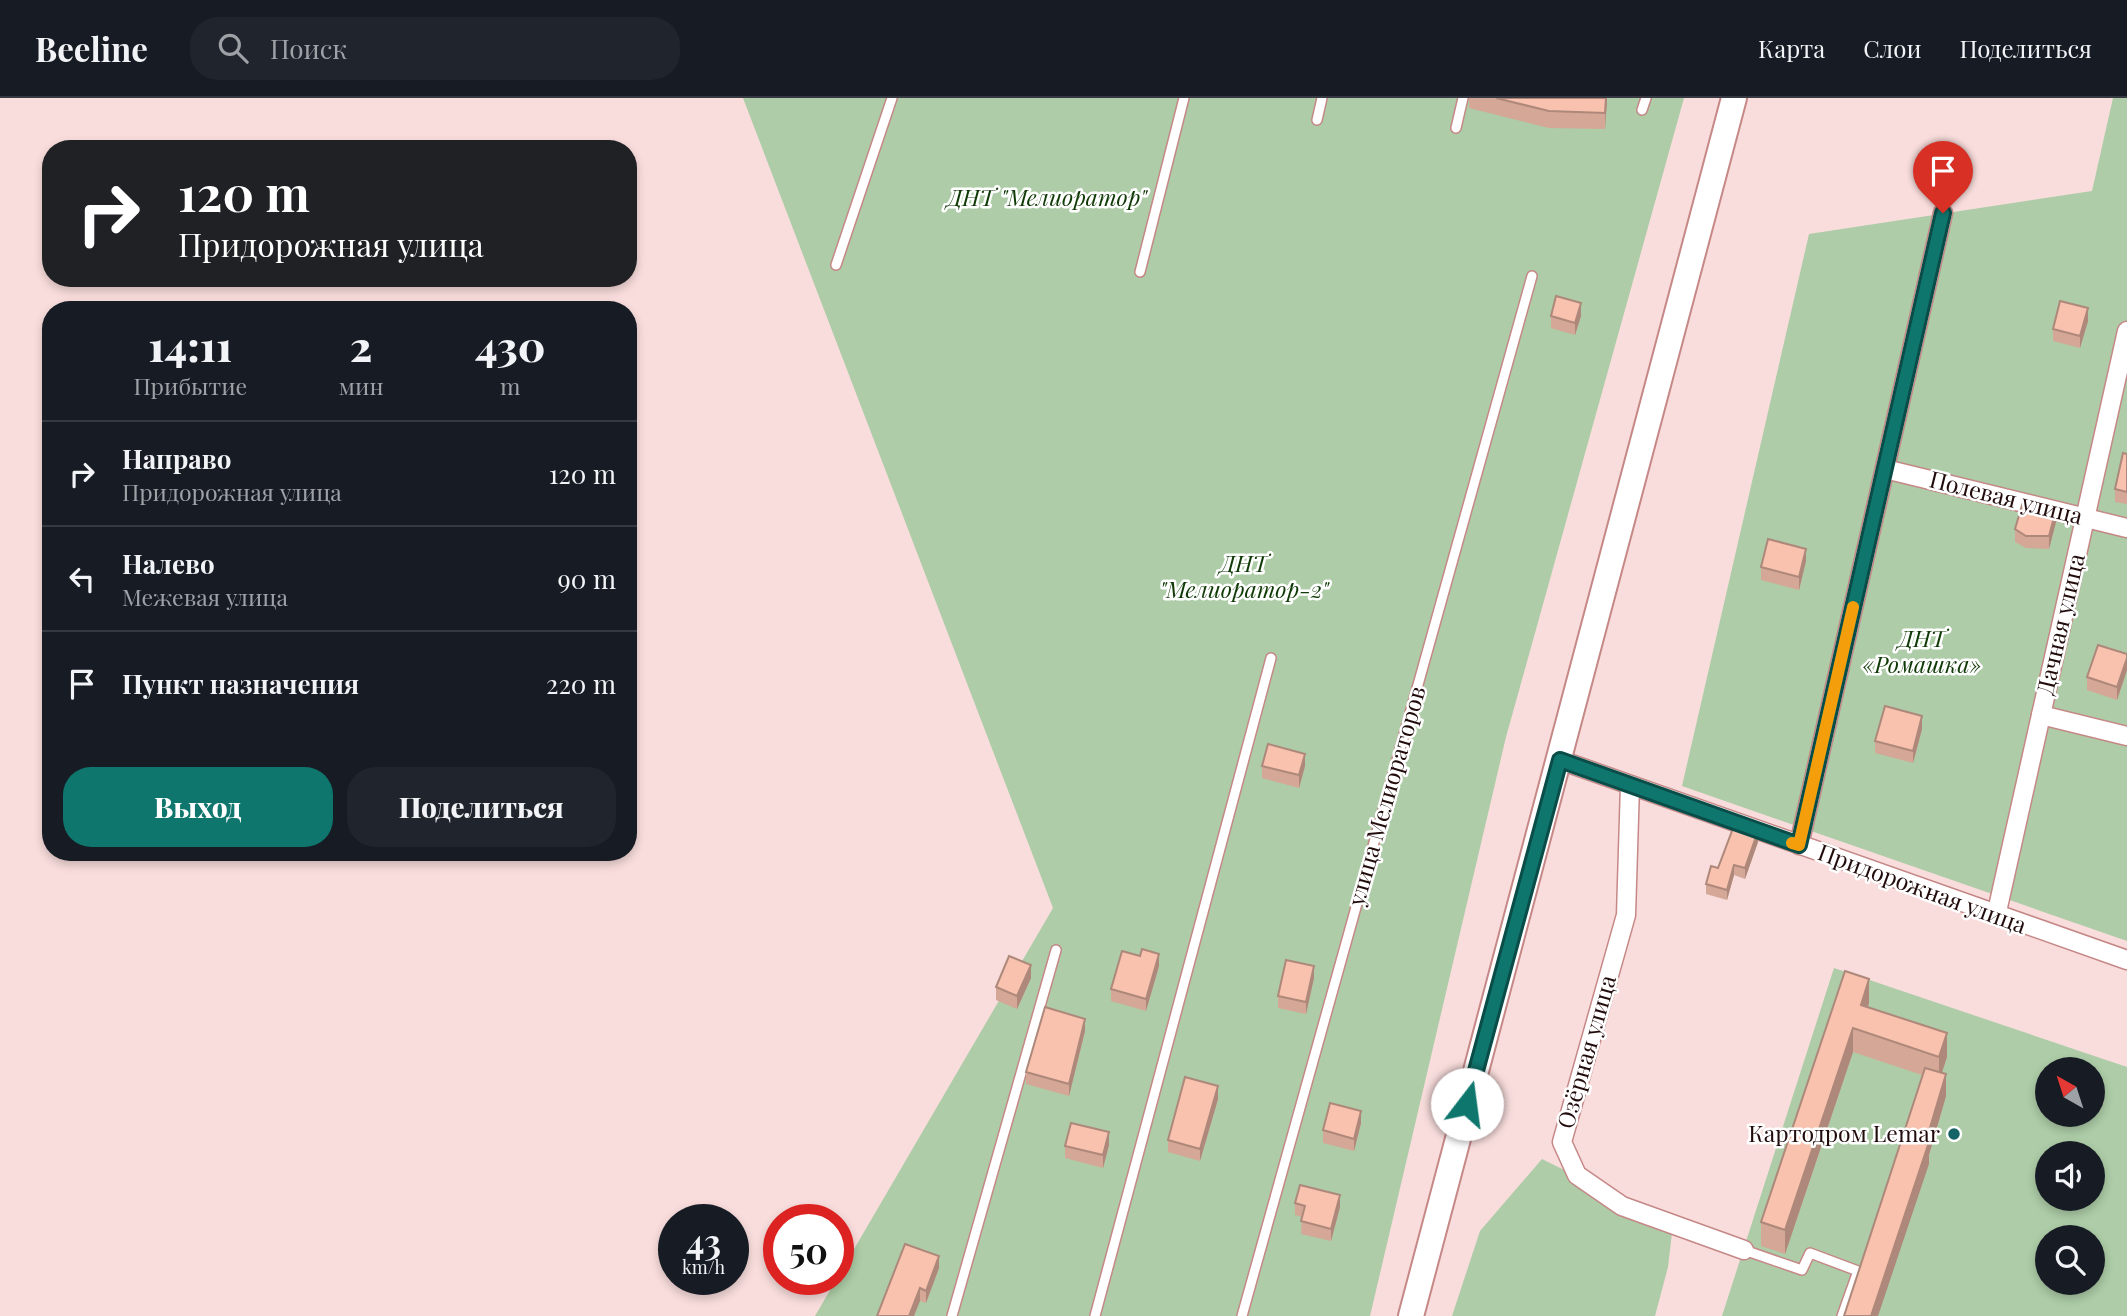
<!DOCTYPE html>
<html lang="ru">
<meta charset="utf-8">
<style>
body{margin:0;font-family:"Playfair Display",serif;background:#20242c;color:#f1f3f6;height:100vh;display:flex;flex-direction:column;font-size:26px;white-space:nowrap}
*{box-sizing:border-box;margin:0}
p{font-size:23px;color:#9ea1a6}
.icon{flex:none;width:38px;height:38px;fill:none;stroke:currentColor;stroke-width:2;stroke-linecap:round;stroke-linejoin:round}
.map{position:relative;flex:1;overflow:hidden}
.panel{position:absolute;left:42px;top:203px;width:595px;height:560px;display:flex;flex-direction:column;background:#171b24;border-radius:28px;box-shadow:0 4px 10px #0003}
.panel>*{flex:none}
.hud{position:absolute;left:42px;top:42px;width:595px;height:147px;border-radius:28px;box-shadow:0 4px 10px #0003;background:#202124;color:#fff;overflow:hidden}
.needle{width:46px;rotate:321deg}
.tools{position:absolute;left:2035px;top:959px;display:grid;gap:14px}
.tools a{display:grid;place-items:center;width:70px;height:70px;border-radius:50%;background:#171b24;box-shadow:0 4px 10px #0003;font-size:35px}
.speed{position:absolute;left:658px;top:1106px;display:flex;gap:14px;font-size:35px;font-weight:700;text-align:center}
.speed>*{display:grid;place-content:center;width:91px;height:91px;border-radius:50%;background:#171b24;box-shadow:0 4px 10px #0003;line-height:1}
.speed small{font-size:18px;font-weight:400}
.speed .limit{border:10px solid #d22;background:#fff;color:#111}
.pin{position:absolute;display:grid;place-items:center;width:60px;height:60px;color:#fff;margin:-72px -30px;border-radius:50% 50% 50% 0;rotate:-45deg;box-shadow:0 0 7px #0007}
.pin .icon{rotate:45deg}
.me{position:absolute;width:77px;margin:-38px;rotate:15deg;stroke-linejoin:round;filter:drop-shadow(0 0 5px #0008)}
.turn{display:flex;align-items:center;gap:24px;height:147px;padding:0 21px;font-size:32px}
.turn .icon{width:91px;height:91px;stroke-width:2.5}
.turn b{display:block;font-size:49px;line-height:60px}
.eta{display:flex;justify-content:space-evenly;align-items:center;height:119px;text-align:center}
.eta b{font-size:42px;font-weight:800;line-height:49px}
.primary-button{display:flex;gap:14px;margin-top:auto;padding:14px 21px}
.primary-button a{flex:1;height:80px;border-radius:28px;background:#0f766e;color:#fff;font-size:28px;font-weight:800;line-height:80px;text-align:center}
.primary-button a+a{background:#20242c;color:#f1f3f6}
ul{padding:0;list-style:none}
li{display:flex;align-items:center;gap:21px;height:105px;padding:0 21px;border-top:2px solid #363941}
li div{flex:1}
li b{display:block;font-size:26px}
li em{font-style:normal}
header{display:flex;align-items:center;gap:42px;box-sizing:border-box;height:98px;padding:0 35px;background:#171b24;border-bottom:2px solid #363941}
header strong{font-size:33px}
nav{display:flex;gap:38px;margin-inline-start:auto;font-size:24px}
.search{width:490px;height:63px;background:#20242c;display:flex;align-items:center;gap:18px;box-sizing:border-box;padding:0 24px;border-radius:28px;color:#9ea1a6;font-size:26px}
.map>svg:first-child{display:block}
</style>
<header>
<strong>Beeline</strong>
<div class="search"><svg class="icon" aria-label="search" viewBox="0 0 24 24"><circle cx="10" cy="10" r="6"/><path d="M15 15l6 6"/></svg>Поиск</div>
<nav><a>Карта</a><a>Слои</a><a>Поделиться</a></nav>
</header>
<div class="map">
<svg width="2127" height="1218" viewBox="0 0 2127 1218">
<rect width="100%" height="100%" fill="#f8dddc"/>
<g fill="#adcca7" fill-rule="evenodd">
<polygon points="743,0 1684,0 1506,639 1370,1218 815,1218 1053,810"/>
<polygon points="2113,0 2127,0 2127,843 1682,688 1809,136 2092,93"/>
<path d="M1834,870L2127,969V1218H1722ZM2048,971H2093V1017H2048ZM2048,1055H2093V1101H2048ZM2048,1139H2093V1185H2048Z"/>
<polygon points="1542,1061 1673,1126 1668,1169 1655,1218 1452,1218 1480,1133"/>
</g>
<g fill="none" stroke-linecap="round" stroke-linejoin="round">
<g stroke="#c58887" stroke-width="12">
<g id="lane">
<polyline points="1642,12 1646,0"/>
<polyline points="1317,22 1322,0"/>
<polyline points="1456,30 1463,0"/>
<polyline points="836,167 892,0"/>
<polyline points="1140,174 1184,0"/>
<polyline points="1744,1152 1802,1172 1810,1155 1858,1173 1842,1218"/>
<polyline points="952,1218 1056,852"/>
<polyline points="1095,1218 1271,560"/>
<polyline points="1242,1218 1532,178"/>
</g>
</g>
<g stroke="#c58887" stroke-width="21">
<g id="street">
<polyline points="1885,371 2127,430"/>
<polyline points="2041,617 2127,638"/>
<polyline points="1560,662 2127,862"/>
<polyline points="1630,687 1626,817 1562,1044 1577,1077 1622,1108 1744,1152"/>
<polyline points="1799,747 1943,115"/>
<polyline points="1996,818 2127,233"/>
</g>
</g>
<g stroke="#c58887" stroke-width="28">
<polyline id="secondary" points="1411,1218 1734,0"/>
</g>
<use href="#lane" stroke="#fff" stroke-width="9"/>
<use href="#street" stroke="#fff" stroke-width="18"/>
<use href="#secondary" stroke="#fff" stroke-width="24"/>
</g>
<g fill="#d5a796">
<polygon points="1469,0 1607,0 1605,31 1549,30 1469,10"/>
<polygon points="1551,218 1581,218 1575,237 1551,230"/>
<polygon points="2088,223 2080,250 2053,243 2053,231"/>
<polygon points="2127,356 2127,406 2115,404 2115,391"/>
<polygon points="2056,424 2049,451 2026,450 2015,444 2015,431"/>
<polygon points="1806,463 1799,492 1761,482 1761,469"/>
<polygon points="2127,556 2127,572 2117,602 2087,592 2087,579"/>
<polygon points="1922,631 1913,665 1875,655 1875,643"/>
<polygon points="1262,668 1305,668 1299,690 1262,680"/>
<polygon points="1758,744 1745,781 1734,777 1727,802 1706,796 1706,786 1718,770"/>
<polygon points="1159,868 1146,913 1111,903 1111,891"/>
<polygon points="1845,873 1869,905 1868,909 1947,959 1942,975 1946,998 1929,1057 1929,1066 1922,977 1853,954 1785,1156 1761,1148 1761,1124"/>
<polygon points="1031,880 1017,911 996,902 996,889"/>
<polygon points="1314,880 1306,916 1278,910 1278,898"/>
<polygon points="1085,933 1069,998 1026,986 1026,974"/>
<polygon points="1218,1001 1200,1063 1168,1054 1168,1042"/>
<polygon points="1361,1025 1354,1053 1323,1045 1323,1032"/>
<polygon points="1109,1047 1103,1070 1065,1060 1065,1048"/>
<polygon points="1295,1105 1340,1109 1331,1143 1301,1136 1302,1119 1295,1117"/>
<polygon points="939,1170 926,1205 920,1203 877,1218"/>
</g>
<g fill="#ae887a">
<polygon points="1606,0 1607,0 1605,31 1605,15"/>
<polygon points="1581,205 1581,218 1575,237 1575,225"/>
<polygon points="2088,210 2088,223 2080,250 2080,238"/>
<polygon points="2056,412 2056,424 2049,451 2049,438"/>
<polygon points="1806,451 1806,463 1799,492 1799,479"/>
<polygon points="2127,560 2127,572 2117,602 2117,589"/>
<polygon points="1922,618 1922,631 1913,665 1913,653"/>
<polygon points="1305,656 1305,668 1299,690 1299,677"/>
<polygon points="1758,733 1758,744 1745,781 1745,770"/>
<polygon points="1734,767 1734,777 1727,802 1727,792"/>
<polygon points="1159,856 1159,868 1146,913 1146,901"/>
<polygon points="1031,867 1031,880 1017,911 1017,898"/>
<polygon points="1314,868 1314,880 1306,916 1306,904"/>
<polygon points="1869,881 1869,905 1861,931 1861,907"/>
<polygon points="1085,921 1085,933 1069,998 1069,986"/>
<polygon points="1853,930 1853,954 1785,1156 1785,1132"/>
<polygon points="1947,935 1947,959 1939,983 1939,959"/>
<polygon points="1946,976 1946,998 1929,1057 1929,1066 1878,1218 1871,1218"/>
<polygon points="1218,988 1218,1001 1200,1063 1200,1051"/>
<polygon points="1361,1013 1361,1025 1354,1053 1354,1041"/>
<polygon points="1109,1034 1109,1047 1103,1070 1103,1057"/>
<polygon points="1340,1097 1340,1109 1331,1143 1331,1131"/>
<polygon points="939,1158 939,1170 926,1205 926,1193"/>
<polygon points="920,1190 920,1203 914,1218 909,1218"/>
</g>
<g fill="#f8c2ae" stroke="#ae887a" stroke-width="2">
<polygon points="1496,0 1606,0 1605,15 1549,13"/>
<polygon points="1556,198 1581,205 1575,225 1551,218"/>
<polygon points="2060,203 2088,210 2080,238 2053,231"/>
<polygon points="2123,355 2127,356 2127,394 2115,391"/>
<polygon points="2023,404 2056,412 2049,438 2026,438 2015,431"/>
<polygon points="1768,441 1806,451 1799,479 1761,469"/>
<polygon points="2098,547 2127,556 2127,560 2117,589 2087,579"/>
<polygon points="1885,608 1922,618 1913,653 1875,643"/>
<polygon points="1268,646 1305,656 1299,677 1262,668"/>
<polygon points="1735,725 1758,733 1745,770 1734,767 1727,792 1706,786 1711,768 1718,770"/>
<polygon points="1142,851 1159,856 1146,901 1111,891 1122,853 1140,858"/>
<polygon points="1009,858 1031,867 1017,898 996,889"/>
<polygon points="1286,862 1314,868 1306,904 1278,898"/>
<polygon points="1845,873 1869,881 1861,907 1947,935 1939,959 1853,930 1785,1132 1761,1124"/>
<polygon points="1045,909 1085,921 1069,986 1026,974"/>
<polygon points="1925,970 1946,976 1926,1043 1929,1044 1871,1218 1844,1218"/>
<polygon points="1185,979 1218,988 1200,1051 1168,1042"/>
<polygon points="1330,1005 1361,1013 1354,1041 1323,1032"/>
<polygon points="1071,1025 1109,1034 1103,1057 1065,1048"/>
<polygon points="1300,1087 1340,1097 1331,1131 1301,1123 1305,1108 1295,1105"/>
<polygon points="905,1146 939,1158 926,1193 920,1190 909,1218 877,1218"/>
</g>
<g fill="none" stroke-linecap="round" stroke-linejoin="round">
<g stroke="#0a4d48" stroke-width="18">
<polyline id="route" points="1467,1006 1560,662 1799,747 1943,115"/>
</g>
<use href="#route" stroke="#0f766e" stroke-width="12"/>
<polyline stroke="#f59e0b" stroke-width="12" points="1792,745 1799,747 1853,509"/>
</g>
<circle fill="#136367" stroke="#fff" stroke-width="2.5" cx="1954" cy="1036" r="7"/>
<g text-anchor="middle" stroke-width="5" stroke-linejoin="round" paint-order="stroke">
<g font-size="23" font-style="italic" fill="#0f3a06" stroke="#fff">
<text x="1047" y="108">ДНТ "Мелиоратор"</text>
<text x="1244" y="474">ДНТ<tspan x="1244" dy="26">"Мелиоратор-2"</tspan></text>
<text x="1922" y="549">ДНТ<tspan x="1922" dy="26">«Ромашка»</tspan></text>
</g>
<g font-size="23" fill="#210b0b" stroke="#fff">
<text transform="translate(2006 400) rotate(14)" y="8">Полевая улица</text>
<text transform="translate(2061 526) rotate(-77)" y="8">Дачная улица</text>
<text transform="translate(1387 698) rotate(-74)" y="8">улица Мелиораторов</text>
<text transform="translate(1922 791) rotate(20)" y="8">Придорожная улица</text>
<text transform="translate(1587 954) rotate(-74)" y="8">Озёрная улица</text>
</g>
<g font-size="23" fill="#210b0b" stroke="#fff" text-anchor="end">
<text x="1940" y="1044">Картодром Lemar</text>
</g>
</g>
</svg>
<div class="tools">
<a><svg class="needle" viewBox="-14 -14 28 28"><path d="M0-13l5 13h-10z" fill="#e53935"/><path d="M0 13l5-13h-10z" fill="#9ea1a6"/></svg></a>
<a><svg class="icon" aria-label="sound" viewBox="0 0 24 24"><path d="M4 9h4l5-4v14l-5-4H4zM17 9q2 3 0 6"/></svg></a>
<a><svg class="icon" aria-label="search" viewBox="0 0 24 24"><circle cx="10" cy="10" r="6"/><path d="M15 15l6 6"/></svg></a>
</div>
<div class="speed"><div>43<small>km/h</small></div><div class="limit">50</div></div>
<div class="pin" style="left:1943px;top:115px;background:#d93025"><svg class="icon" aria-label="arrive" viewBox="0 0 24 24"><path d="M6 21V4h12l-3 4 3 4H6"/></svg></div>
<svg class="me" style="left:1467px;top:1006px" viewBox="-20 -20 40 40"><circle r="19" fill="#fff"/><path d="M0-13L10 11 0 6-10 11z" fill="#0f766e"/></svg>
<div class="hud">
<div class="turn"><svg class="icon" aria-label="right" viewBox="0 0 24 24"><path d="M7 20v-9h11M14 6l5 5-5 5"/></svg><div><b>120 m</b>Придорожная улица</div></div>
</div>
<section class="panel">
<div class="eta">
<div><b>14:11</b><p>Прибытие</p></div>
<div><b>2</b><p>мин</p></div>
<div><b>430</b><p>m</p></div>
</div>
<ul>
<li><svg class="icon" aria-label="right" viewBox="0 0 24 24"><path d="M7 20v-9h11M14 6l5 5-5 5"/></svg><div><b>Направо</b><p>Придорожная улица</p></div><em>120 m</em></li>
<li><svg class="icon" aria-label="left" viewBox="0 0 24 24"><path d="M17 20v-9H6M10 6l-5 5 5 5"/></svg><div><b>Налево</b><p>Межевая улица</p></div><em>90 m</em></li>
<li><svg class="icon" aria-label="arrive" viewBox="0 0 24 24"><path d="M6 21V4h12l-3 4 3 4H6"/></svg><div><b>Пункт назначения</b></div><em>220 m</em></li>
</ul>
<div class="primary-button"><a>Выход</a><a>Поделиться</a></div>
</section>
</div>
